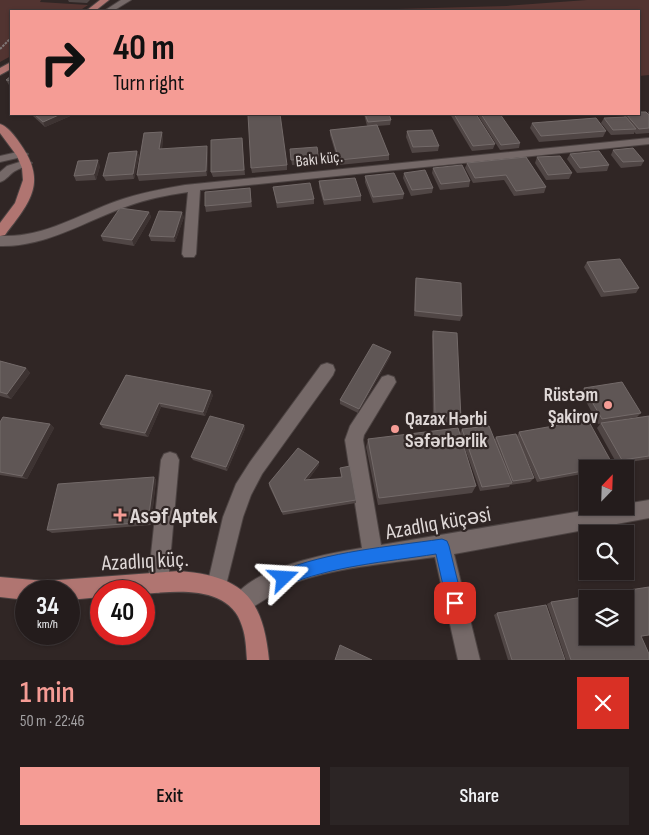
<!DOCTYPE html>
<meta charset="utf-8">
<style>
body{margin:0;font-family:"Sofia Sans Condensed",sans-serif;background:#2c2525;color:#f1f3f6;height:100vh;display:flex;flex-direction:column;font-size:19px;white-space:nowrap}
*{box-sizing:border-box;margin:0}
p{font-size:16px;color:#a3a1a3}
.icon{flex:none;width:28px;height:28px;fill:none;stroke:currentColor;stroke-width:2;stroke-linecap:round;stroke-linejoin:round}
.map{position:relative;height:660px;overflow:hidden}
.drawer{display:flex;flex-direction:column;background:#241c1c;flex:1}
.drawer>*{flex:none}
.top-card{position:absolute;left:10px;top:10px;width:630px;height:105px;border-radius:0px;box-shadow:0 1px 4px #0004,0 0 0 1px #413a3b;background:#f59c95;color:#111;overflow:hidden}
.needle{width:32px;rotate:23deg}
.fabs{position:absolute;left:579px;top:460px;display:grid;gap:10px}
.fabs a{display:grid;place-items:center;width:55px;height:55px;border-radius:0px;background:#241c1c;box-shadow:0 1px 4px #0004,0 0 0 1px #413a3b;font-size:25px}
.speed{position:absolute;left:15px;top:580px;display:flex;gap:10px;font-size:25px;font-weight:700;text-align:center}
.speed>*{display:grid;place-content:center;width:65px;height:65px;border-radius:50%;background:#241c1c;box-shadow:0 1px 4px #0004,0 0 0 1px #413a3b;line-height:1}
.speed small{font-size:12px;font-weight:400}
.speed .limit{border:8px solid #d22;background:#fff;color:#111}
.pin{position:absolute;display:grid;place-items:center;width:42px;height:42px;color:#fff;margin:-21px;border-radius:10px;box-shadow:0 2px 8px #0006}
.me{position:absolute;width:55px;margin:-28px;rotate:70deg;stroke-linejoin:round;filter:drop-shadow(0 0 4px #0008)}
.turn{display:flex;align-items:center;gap:18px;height:105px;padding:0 20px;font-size:22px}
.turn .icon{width:65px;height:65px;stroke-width:2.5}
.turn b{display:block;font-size:35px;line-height:42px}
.round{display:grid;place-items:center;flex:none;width:52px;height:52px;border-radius:0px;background:#2c2525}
.headline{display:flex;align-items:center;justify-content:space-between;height:85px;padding:0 20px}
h1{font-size:30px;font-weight:600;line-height:38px;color:#f59c95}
.action{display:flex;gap:10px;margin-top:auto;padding:10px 20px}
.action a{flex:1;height:58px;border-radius:0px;background:#f59c95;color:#111;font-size:20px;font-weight:600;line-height:58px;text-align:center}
.action a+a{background:#2c2525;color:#f1f3f6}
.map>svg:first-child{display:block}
</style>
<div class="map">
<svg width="649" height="660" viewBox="0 0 649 660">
<rect width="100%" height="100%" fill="#302625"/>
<g fill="#523431">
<polygon points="0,0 41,0 40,2 88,5 79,11 11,11 11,56 0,62"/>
<polygon points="587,0 649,0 649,75 639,76 639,11 322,11 506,6"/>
</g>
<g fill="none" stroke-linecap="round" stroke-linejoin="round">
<g stroke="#4c4342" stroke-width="2">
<g id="minor">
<polygon points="121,0 131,0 113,11 104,11"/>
<path d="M649,138V144L200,190L196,254L194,257H184L182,254L188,192C167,195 147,199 128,206C85,221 47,247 0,246V236C43,238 78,215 117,201C139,193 162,189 185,185Z"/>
<polygon points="22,151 28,154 26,156 0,162 0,156"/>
<path d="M26,160L32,163C27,167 22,167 17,170C10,173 7,180 0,182V172L7,166Z"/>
<polygon points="327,363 333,365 335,370 333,375 262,474 251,495 243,517 224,593 217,596 210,593 207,586 223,517 236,484 250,462 321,365"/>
<path d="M388,375L394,377L396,382L364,435L363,440L381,545L611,506H625V504L649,500V518L454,554L480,660H458L435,557C392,563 339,567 299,581C276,589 262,604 242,612L235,609L232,602C245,569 329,553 362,548L345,440L350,426L382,377Z"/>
<polygon points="170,452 176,454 179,460 168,583 165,590 158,593 151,590 148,583 161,460 164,454"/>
</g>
</g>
<g stroke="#4c4342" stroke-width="2">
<g id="major">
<polygon points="100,0 109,0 95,11 86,11"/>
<polygon points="11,62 11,69 0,75 0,68"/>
<path d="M0,124C7,126 15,136 19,142C48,182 31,201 5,235L0,236V223L15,203L23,180L22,168L17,156L0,133Z"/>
<path d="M179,571C242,576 263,597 269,660H247C246,648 246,637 242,626C230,585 176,591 144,594V591H101V597L69,600V591H26V600L0,597V577L45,581Z"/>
</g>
</g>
<polyline stroke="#817877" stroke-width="2" stroke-dasharray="2.5 1" stroke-linecap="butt" points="0,49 11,38"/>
<use href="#minor" fill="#756968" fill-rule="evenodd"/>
<use href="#major" fill="#b07571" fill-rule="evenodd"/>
</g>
<g fill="#504645">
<polygon points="68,0 90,0 87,3 69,2"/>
<polygon points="11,76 11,86 9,85 6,80"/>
<polygon points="649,111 649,133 636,134 634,132 634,134 611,135 601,123 604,118 624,117 625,114 647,114"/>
<polygon points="32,114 75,114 45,127 33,116"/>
<polygon points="364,114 389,114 391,120 390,125 377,126 389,155 389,160 339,165 330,135 330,130 367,126"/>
<polygon points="450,114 476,114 495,144 493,149 472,151"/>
<polygon points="480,114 500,114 520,143 519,148 500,150 479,117"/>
<polygon points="532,123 606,131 603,137 539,142 530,128"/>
<polygon points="407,131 439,146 438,151 412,153 406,137"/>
<polygon points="163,137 162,149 208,152 207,176 139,181 137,175"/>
<polygon points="242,138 245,175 213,177 211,172"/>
<polygon points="290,149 319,158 319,164 292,165"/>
<polygon points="613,150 644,161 641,166 621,168 611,155"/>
<polygon points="137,151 139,156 134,179 106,181 103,176"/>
<polygon points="570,154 609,165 607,171 577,173 567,159"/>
<polygon points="526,157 546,187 544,193 514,196 504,180 473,183 465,168 467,163"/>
<polygon points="537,157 572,173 569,179 546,180 535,163"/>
<polygon points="287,165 287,170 252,173 251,168"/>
<polygon points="100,166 96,180 76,181 74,176"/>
<polygon points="433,168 470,181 469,187 440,190 432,173"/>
<polygon points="404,173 433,188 432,193 411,196 403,178"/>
<polygon points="365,176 404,194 403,199 373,203 365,182"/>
<polygon points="319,181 361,196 361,201 324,205 319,187"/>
<polygon points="273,187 314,199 314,204 277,208"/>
<polygon points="250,188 252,207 206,212 205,206"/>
<polygon points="149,212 151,217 134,246 103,241 101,236"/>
<polygon points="184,217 175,242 151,241 149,236"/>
<polygon points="587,262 639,288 636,293 601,297 584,267"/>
<polygon points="416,278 462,316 460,321 414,316 415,283"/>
<polygon points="433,331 461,419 459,424 433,421 432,336"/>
<polygon points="390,357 358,413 340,404 340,400"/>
<polygon points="0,361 26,368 30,373 11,399 0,396"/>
<polygon points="126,375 213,395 205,416 161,407 148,437 103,428 100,424"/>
<polygon points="584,388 641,413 637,417 598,424 581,392"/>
<polygon points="649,416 649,459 617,464 597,428 601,423"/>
<polygon points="0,422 50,424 54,428 27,479 0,475"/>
<polygon points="244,425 245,429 227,471 193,460 191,457"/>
<polygon points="462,429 495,439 496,437 517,436 519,432 613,465 609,469 588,469 588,473 537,482 517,438 534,478 530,482 510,485 509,487 480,491 462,440 476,486 472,493 378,505 366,447 368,439 460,433"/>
<polygon points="319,465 308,480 341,477 340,468 356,500 356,503 283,515 269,486 269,483"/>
<polygon points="154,477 156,480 151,525 52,533 47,530"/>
<polygon points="649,587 649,635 641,637 649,660 566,660 547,604 551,602"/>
<polygon points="497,613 565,660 508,660 494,615"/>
</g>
<g fill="#3d3332">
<polygon points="61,114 75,114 45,127 43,122"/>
<polygon points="162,132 163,137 161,155 159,149"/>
<polygon points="207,146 208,152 207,176 206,171"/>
<polygon points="137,151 139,156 134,179 133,174"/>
<polygon points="98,160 100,166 96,180 94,174"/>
<polygon points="149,212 151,217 134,246 132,240"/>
<polygon points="182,212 184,217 175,242 174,237"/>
<polygon points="391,352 390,357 358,413 359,409"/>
<polygon points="26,368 30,373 11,399 7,394"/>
<polygon points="211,391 213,395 205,416 203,412"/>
<polygon points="159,403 161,407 148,437 145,433"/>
<polygon points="50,424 54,428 27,479 22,476"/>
<polygon points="244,425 245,429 227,471 226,467"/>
<polygon points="319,462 319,465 305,484 304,480"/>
<polygon points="154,477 156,480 151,525 148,522"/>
</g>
<g fill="#5f5655" stroke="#736a69" fill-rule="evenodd">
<polygon points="11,76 11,81 6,80"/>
<polygon points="639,112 646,112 649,115 649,128 639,129 626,114 639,114"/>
<polygon points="34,114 61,114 43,122"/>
<polygon points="265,114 280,114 287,165 251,168 248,115"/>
<polygon points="365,114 389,114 391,120 368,122"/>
<polygon points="454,114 476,114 495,144 473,146"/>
<polygon points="481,114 500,114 520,143 501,145"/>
<polygon points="626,117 636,129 613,130 604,118"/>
<polygon points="596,118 606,131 541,136 532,123"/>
<polygon points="377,125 389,155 339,160 330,130"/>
<polygon points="432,130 439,146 413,147 407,131"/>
<polygon points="162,132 159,149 207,146 206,171 137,175 144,133"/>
<polygon points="242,138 244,170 211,172 211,140"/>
<polygon points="317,147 319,158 291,160 290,149"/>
<polygon points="633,148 644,161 623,162 613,150"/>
<polygon points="137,151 133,174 103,176 109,153"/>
<polygon points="599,151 609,165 580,168 570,154"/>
<polygon points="560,156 572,173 548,175 537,157"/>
<polygon points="526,157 546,187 516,191 506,175 475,178 467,163"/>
<polygon points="98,160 94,174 74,176 78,161"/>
<polygon points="462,165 470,181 441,184 433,168"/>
<polygon points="425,170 433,188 412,190 404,173"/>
<polygon points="394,173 404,194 373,197 365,176"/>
<polygon points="355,178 361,196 324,200 319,181"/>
<polygon points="310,183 314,199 277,203 273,187"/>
<polygon points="250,188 251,202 205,206 205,192"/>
<polygon points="120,208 149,212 132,240 101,236"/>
<polygon points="159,211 182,212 174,237 149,236"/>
<polygon points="620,259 639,288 604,292 587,262"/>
<polygon points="416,278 461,283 462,316 415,311"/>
<polygon points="433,331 457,333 461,419 435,417"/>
<polygon points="373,344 391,352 359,409 340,400"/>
<polygon points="0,361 26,368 7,394 0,392"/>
<polygon points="126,375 211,391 203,412 159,403 145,433 100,424"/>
<polygon points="622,382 641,413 602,419 584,388"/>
<polygon points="210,416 244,425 226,467 191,457"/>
<polygon points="649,416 649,456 622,460 601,423"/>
<polygon points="3,417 50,424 22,476 0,472 0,422"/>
<polygon points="588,420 613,465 595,469 588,469 588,470 540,479 519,432"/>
<polygon points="489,426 512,483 482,487 462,429"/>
<polygon points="458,428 476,486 379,498 368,439"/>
<polygon points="516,434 534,478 513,481 496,437"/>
<polygon points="298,448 319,462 304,480 342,477 340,468 350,466 356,500 282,512 269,483"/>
<polygon points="154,477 148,522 47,530 58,484"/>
<path d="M649,587V635L641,636L649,654V660H571L551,602ZM588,599H625V636H588Z"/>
<polygon points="546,605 565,660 512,660 497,613"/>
<polygon points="340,645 372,660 335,660"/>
</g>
<path fill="#1a73e8" stroke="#114b97" d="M442,539L447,541L449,546L463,603L461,609L455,611L450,609L447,603L436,554C385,562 332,566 284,586L278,583L276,578L278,572C330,551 387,547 442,539Z"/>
<g fill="#f59c95" stroke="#302625" stroke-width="2">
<circle cx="608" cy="405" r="5"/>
<circle cx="395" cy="429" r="5"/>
<path d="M117.5 507.5h5v5h5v5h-5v5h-5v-5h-5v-5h5z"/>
</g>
<g text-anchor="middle" stroke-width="4.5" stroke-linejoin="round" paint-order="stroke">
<g font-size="16" fill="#dfd8d7" stroke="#302625">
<text transform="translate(319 158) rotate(-6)" y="6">Bakı küç.</text>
</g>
<g font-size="19" font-weight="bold" fill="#dfd8d7" stroke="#302625" text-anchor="end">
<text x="598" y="401">Rüstəm<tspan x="598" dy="22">Şakirov</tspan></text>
<text x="405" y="425" text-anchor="start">Qazax Hərbi<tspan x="405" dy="22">Səfərbərlik</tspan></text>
</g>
<g font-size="22" font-weight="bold" fill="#dfd8d7" stroke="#302625" text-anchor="start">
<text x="130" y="523">Asəf Aptek</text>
</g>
<g font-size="22" fill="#dfd8d7" stroke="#302625">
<text transform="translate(438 522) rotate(-10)" y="8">Azadlıq küçəsi</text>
<text transform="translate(145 560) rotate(-3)" y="8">Azadlıq küç.</text>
</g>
</g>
</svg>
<div class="fabs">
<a><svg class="needle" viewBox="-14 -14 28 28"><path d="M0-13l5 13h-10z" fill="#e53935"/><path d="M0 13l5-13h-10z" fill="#a3a1a3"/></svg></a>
<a><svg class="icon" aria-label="search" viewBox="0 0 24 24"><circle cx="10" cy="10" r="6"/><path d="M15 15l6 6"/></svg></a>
<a><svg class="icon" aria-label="layers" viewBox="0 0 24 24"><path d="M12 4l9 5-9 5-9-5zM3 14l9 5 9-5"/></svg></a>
</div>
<div class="speed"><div>34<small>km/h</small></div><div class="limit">40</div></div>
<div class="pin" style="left:455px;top:603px;background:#d93025"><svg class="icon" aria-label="arrive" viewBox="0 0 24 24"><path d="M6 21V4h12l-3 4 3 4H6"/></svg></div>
<svg class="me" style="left:284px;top:578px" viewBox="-20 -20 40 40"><path d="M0-17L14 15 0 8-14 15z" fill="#1a73e8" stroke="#fff" stroke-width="4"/></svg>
<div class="top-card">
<div class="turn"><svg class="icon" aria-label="right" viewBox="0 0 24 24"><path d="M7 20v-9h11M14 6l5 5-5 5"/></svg><div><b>40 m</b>Turn right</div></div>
</div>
</div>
<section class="drawer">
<div class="headline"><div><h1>1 min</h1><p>50 m · 22:46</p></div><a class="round" style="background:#d93025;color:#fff"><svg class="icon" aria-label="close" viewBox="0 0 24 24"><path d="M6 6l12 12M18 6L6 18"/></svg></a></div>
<div class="action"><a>Exit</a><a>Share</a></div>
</section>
